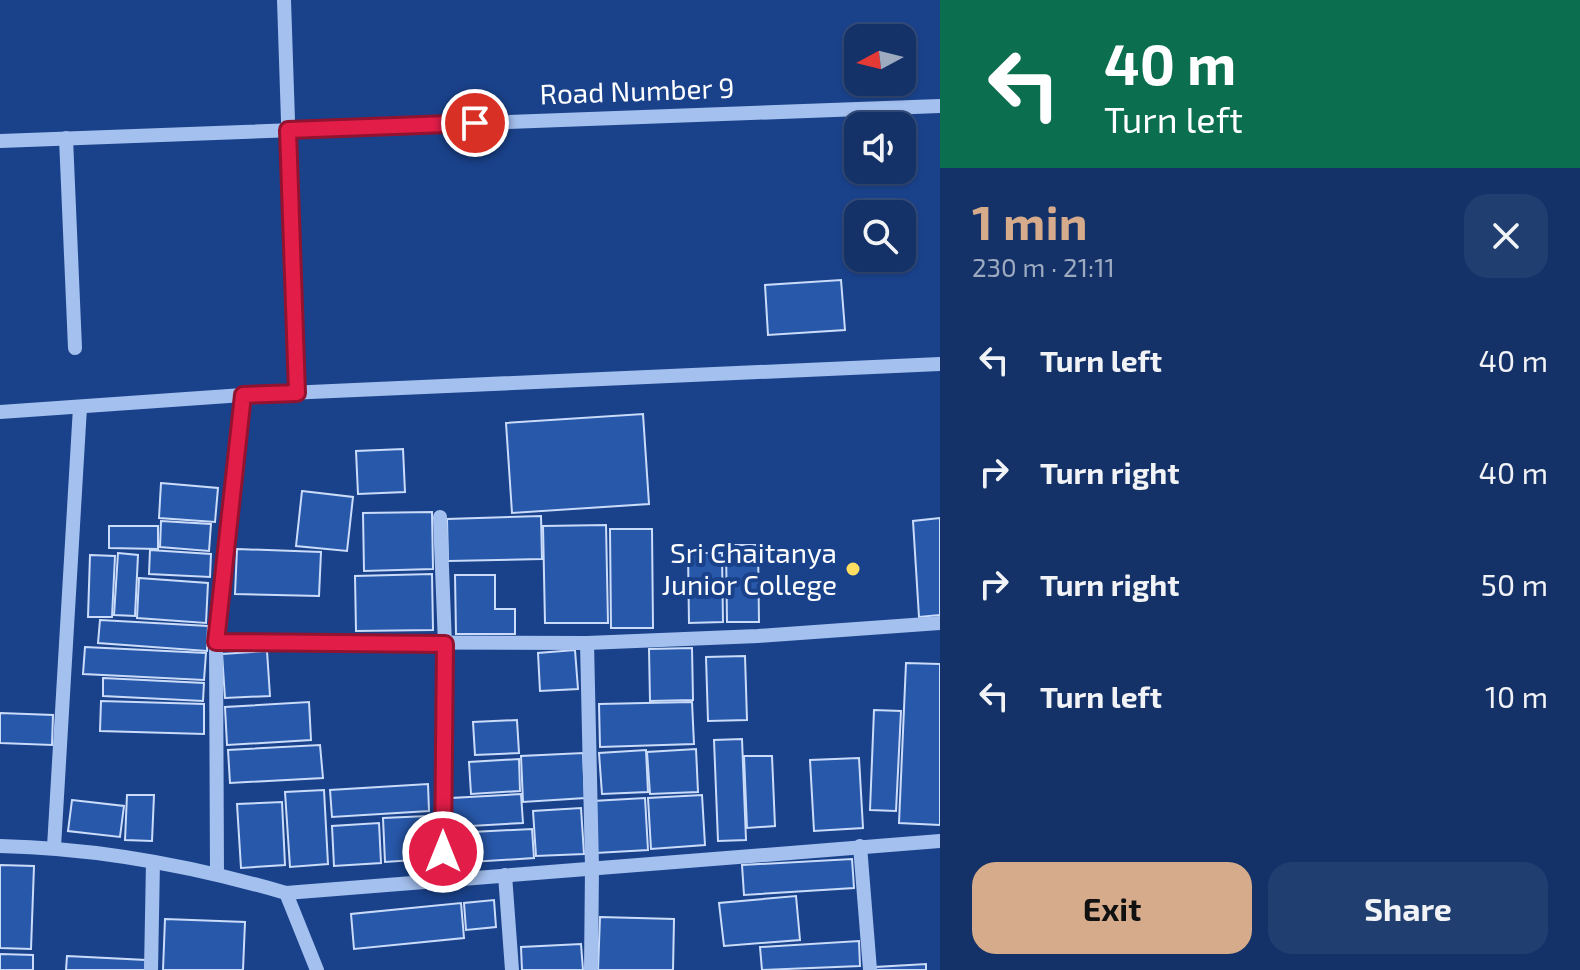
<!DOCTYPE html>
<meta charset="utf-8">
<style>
body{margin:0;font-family:"Exo 2",sans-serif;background:#213e71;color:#f1f3f6;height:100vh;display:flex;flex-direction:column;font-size:30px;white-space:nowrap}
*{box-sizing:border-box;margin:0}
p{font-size:26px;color:#9daac0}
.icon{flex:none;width:44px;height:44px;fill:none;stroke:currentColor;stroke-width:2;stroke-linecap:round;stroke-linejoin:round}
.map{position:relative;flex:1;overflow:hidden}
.side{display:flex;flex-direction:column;background:#143268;width:640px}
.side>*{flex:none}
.guide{background:#0b6e4f;color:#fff;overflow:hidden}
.needle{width:52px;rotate:263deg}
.tools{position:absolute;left:844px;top:24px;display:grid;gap:16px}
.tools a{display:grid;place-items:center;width:72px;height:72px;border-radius:16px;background:#143268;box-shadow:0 2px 6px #0004,0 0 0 2px #334d7c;font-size:40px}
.pin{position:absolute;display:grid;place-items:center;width:68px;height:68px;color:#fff;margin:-34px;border:4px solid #fff;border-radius:50%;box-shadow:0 2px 8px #0007}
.me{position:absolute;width:88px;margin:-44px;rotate:0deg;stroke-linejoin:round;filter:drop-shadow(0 0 6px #0008)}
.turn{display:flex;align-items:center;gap:28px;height:168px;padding:0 32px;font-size:36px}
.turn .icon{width:104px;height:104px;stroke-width:2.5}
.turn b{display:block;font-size:56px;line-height:68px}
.round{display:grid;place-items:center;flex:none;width:84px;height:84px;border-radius:24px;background:#213e71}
.headline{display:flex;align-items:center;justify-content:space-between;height:136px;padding:0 32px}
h1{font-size:48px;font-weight:700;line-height:60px;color:#d6ab8b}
.primary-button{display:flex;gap:16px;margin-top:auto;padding:16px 32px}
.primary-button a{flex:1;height:92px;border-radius:24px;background:#d6ab8b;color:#111;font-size:32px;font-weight:700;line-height:92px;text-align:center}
.primary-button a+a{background:#213e71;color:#f1f3f6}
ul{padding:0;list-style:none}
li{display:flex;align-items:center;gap:24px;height:112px;padding:0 32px}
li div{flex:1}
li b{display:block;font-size:30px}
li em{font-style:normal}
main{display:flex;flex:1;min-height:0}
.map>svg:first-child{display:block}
</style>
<main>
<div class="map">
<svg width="940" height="970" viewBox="0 0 940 970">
<rect width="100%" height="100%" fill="#1a428b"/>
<g fill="#2858aa" stroke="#cadcfa" stroke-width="2">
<polygon points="841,280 845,330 768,335 765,285"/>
<polygon points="643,414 649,504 512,513 506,423"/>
<polygon points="403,449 405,492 358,494 356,451"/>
<polygon points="161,483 218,488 215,522 159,518"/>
<polygon points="302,491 353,497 347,551 296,546"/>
<polygon points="432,512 433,569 364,571 363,513"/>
<polygon points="541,516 542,559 448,561 447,519"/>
<polygon points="940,518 940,615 919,617 913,521"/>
<polygon points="161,521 211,524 209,551 160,547"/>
<polygon points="606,525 608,623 545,623 543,526"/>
<polygon points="109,526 158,526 158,549 109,548"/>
<polygon points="610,529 652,529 653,628 611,628"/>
<polygon points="726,545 758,545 759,622 727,622"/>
<polygon points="237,549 321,552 319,596 235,594"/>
<polygon points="150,550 211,554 210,577 149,574"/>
<polygon points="118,553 138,555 135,616 114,615"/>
<polygon points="688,553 722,553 723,622 689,623"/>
<polygon points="90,555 115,556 112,617 88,617"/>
<polygon points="432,574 433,630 356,631 355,576"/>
<polygon points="455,575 495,575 495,609 515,609 515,634 456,634"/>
<polygon points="139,578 208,583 206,623 137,618"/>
<polygon points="100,620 208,626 207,651 98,643"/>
<polygon points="85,647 206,653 204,680 83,674"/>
<polygon points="692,648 693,700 650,701 649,649"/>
<polygon points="575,650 578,689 540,691 538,653"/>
<polygon points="267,651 270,696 225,698 222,654"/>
<polygon points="745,656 747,720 708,721 706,657"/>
<polygon points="906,663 940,664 940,825 899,823"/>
<polygon points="103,678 204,683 203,701 103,696"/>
<polygon points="101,701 204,704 204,734 100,731"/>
<polygon points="309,702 311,740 227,745 225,707"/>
<polygon points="692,702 694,744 600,747 599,704"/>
<polygon points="874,710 901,711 896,811 870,810"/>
<polygon points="0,713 53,715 52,745 0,743"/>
<polygon points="517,720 519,753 475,755 473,722"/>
<polygon points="742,739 746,840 718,841 714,740"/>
<polygon points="320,745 323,778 230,783 228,750"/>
<polygon points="696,749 698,792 650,794 647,752"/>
<polygon points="646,750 648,792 602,794 599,753"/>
<polygon points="583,753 585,798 523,802 521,756"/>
<polygon points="744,756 772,756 775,826 747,828"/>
<polygon points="859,758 863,828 814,831 810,760"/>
<polygon points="519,759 520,791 471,794 469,762"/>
<polygon points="428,784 429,811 332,817 330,790"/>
<polygon points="324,790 328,864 290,867 285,792"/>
<polygon points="521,794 523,823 453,827 451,798"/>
<polygon points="127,795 154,795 152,841 125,840"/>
<polygon points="702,795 705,845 651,849 648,798"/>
<polygon points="645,798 648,850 596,853 593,801"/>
<polygon points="72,800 124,806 120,837 68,831"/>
<polygon points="282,802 285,865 241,868 237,804"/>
<polygon points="581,808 584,854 536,856 533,811"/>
<polygon points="428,816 430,859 385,862 383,818"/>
<polygon points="379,823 381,863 334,866 332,826"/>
<polygon points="532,829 534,858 455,863 453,833"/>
<polygon points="852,859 854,888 744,895 742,865"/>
<polygon points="0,865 34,866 31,949 0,948"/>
<polygon points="796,896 800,940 724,946 719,903"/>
<polygon points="494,900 496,927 466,930 464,903"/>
<polygon points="461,903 464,938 354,949 351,914"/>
<polygon points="600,917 674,919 673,970 598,970"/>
<polygon points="165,919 245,922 243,970 163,970"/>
<polygon points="859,941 860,966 762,970 760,947"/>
<polygon points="581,944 583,970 522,970 521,947"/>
<polygon points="0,954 33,955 33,970 0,970"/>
<polygon points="67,956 146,960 145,970 66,970"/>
<polygon points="926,964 926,970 875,970 875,967"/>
</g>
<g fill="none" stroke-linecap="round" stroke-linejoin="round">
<g stroke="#a4c0ee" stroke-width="14">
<polyline points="284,0 297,393"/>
<polyline points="66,138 75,348"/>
<polyline points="0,141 940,106"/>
<polyline points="0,412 243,395 940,364"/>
<polyline points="440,517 445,644 443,881"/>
<polyline points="216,642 587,643 758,636 940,623"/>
<polyline points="587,643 592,867 591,970"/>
<path d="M0,846C97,848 193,866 286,893L317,970"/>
<polyline points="860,846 870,970"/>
<polyline points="54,847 80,407"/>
<polyline points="217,873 216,642 243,395"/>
<polyline points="505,875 512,970"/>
<polyline points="286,893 940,841"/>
<polyline points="151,970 153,862"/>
</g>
</g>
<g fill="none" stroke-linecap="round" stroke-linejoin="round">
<g stroke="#92132f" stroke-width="20">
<polyline id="route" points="443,852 445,644 216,642 243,395 297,393 288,130 475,123"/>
</g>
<use href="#route" stroke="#e11d48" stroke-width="14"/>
</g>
<circle fill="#ffde61" stroke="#1a428b" stroke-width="3" cx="853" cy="569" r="8"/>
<g text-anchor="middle" stroke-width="8" stroke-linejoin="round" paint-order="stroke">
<g font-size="28" fill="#fff" stroke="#1a428b">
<text transform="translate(637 91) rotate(-2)" y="10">Road Number 9</text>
</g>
<g font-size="28" fill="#fff" stroke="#1a428b" text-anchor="end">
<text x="837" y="563">Sri Chaitanya<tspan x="837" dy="32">Junior College</tspan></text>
</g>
</g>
</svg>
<div class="tools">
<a><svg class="needle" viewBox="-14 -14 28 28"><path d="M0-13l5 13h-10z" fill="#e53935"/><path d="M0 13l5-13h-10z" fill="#9daac0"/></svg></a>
<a><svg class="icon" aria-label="sound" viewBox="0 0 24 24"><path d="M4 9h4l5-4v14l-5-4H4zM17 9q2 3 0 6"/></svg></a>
<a><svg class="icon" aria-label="search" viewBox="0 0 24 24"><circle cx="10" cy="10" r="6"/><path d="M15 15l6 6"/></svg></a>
</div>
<div class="pin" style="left:475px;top:123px;background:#d93025"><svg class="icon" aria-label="arrive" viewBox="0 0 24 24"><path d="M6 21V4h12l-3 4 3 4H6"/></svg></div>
<svg class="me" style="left:443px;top:852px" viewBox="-20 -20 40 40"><circle r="17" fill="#e11d48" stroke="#fff" stroke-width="3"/><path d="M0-11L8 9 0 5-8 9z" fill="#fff"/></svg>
</div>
<section class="side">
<div class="guide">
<div class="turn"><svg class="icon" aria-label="left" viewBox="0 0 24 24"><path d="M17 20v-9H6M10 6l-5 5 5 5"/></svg><div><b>40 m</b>Turn left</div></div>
</div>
<div class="headline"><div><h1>1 min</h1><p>230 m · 21:11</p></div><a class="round"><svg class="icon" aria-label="close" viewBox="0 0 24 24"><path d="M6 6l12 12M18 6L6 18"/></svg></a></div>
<ul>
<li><svg class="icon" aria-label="left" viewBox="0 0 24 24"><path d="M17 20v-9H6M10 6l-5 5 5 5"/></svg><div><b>Turn left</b></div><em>40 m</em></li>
<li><svg class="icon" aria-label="right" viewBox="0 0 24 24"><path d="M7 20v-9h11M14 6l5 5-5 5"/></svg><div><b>Turn right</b></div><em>40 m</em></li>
<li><svg class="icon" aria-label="right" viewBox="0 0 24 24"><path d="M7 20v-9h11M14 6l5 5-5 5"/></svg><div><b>Turn right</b></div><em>50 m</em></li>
<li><svg class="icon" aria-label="left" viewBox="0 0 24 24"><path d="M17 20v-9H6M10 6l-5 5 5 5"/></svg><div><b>Turn left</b></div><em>10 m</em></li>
</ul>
<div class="primary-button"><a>Exit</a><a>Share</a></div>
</section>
</main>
